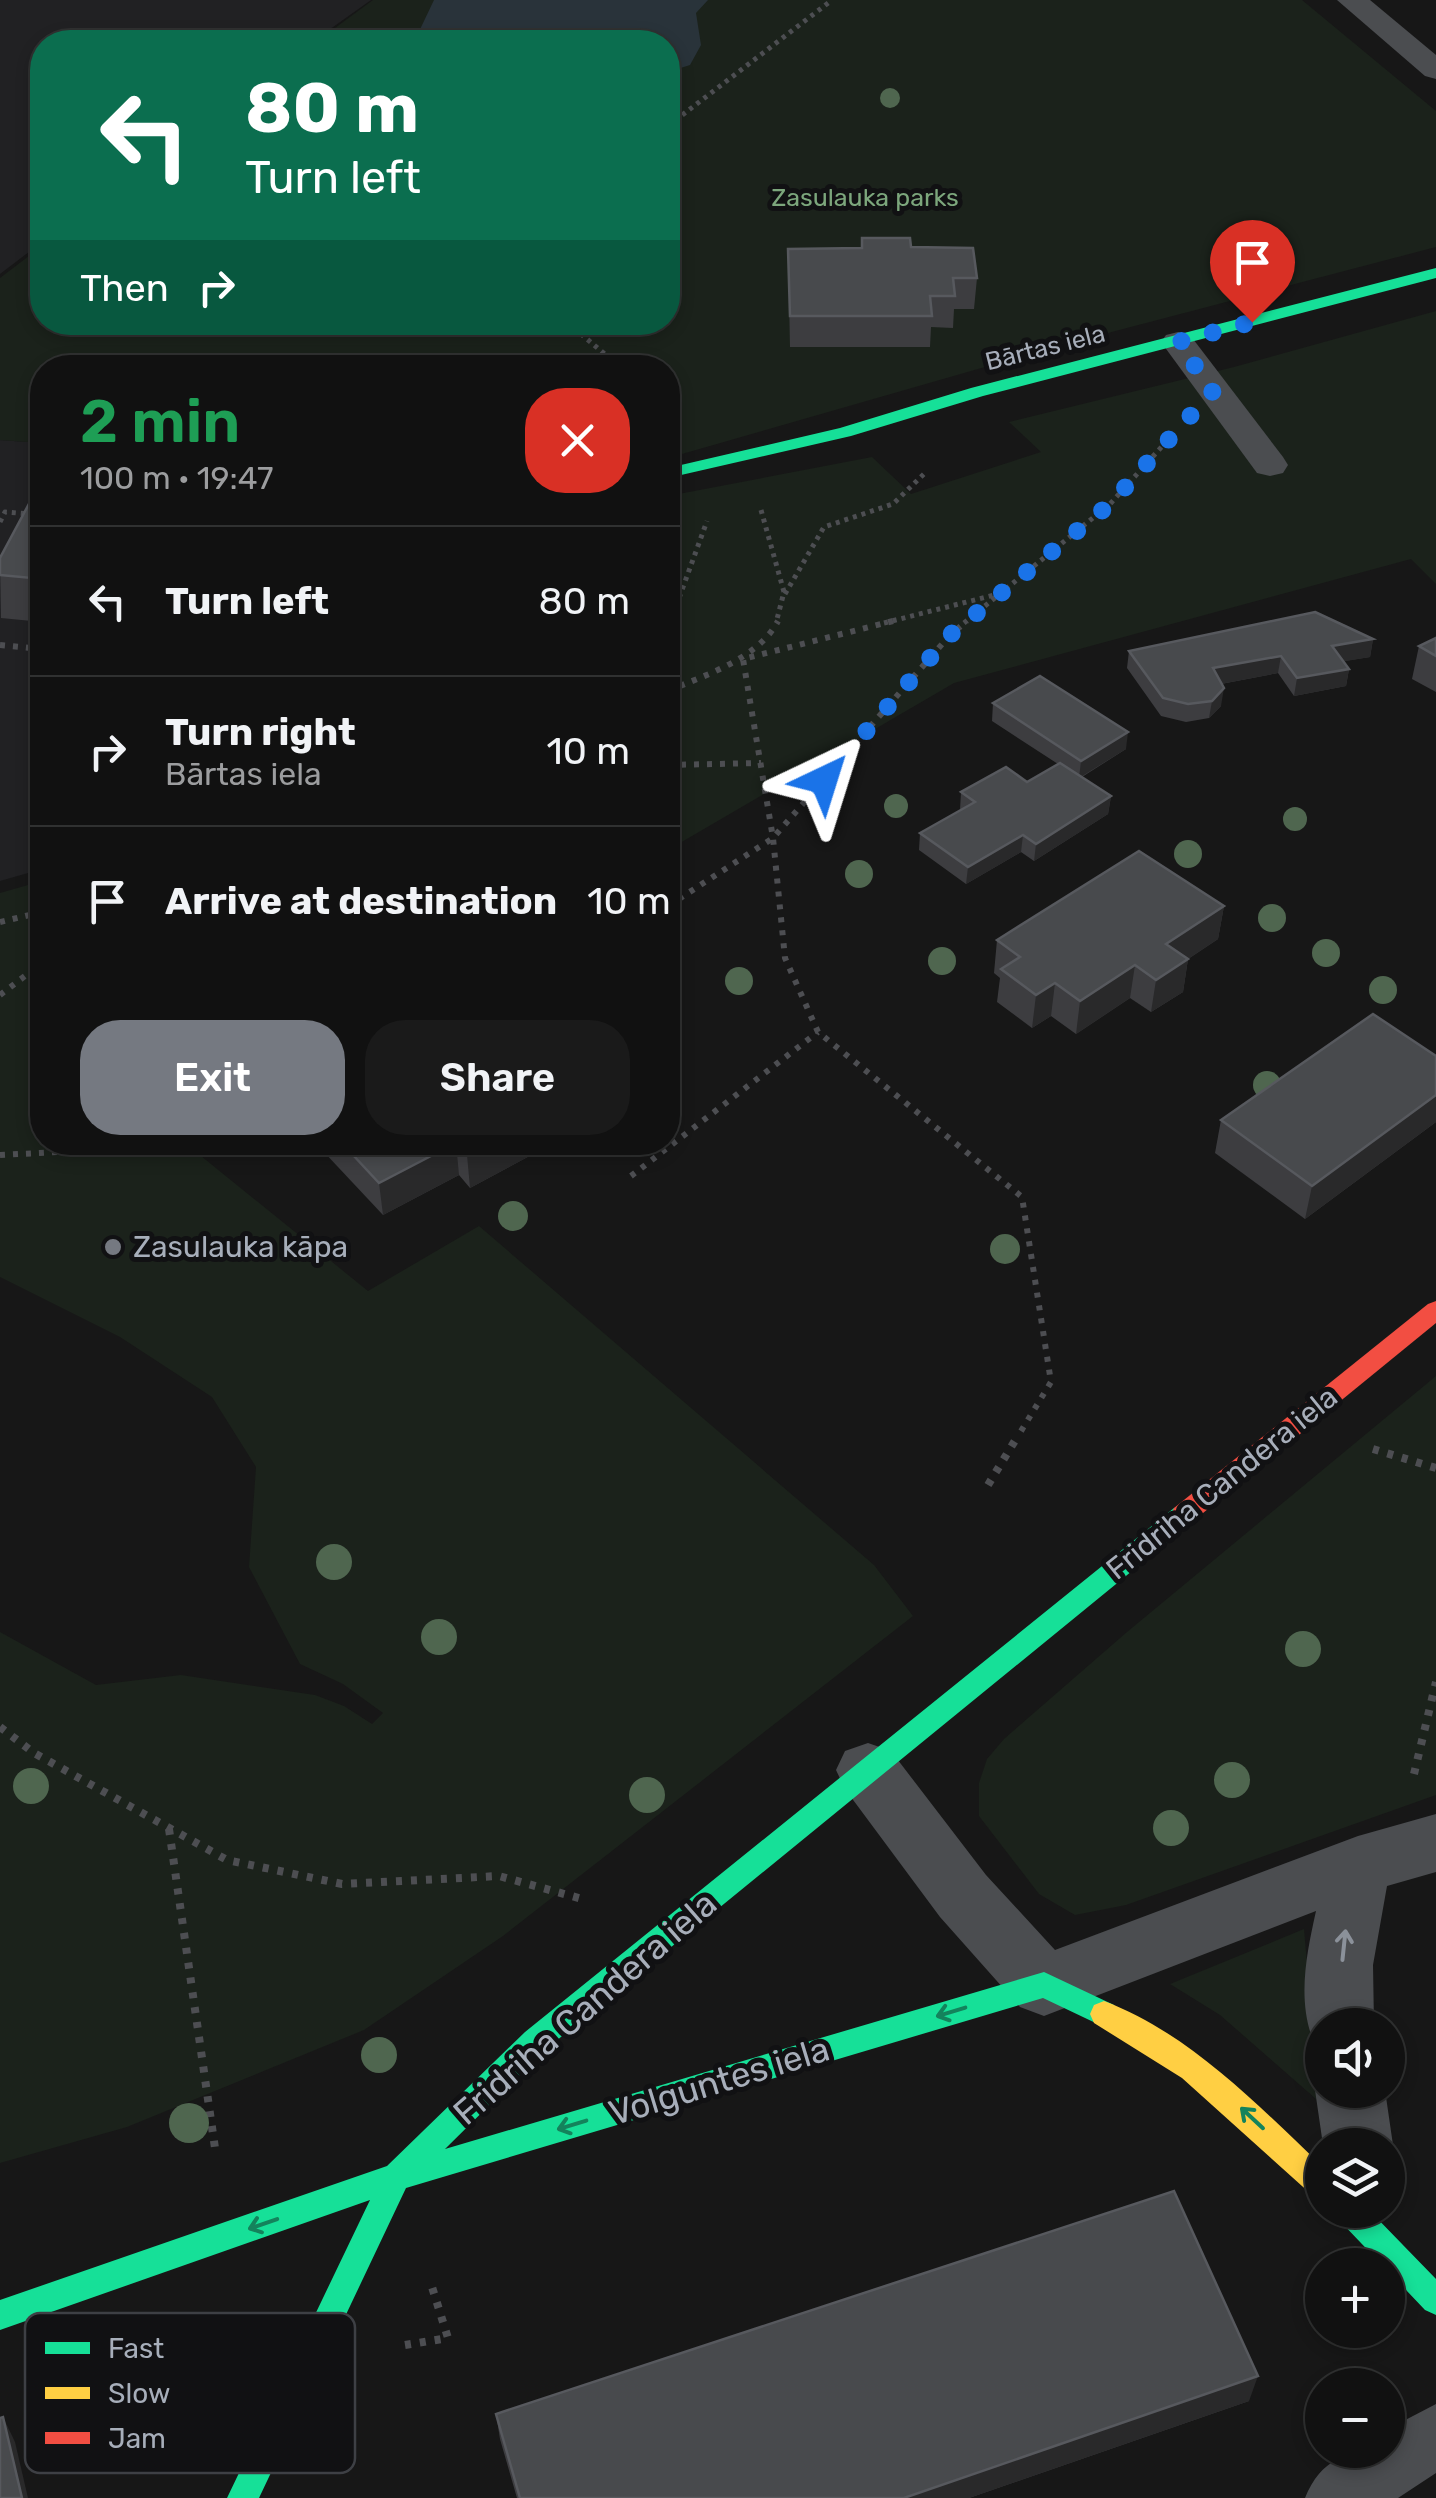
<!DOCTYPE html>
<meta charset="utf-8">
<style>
body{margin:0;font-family:Rubik,sans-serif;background:#1a1a1a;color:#f1f3f6;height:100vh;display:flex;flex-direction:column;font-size:38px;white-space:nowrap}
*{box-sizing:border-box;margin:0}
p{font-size:32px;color:#9c9d9f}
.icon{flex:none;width:55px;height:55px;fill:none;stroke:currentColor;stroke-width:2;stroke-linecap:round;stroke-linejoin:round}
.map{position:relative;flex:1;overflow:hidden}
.sheet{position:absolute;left:30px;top:355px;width:650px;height:800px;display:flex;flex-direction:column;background:#111;border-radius:40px;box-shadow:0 5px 15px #0003,0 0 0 2px #303131}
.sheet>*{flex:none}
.guide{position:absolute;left:30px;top:30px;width:650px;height:305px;border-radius:40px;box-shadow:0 5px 15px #0003,0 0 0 2px #303131;background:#0b6e4f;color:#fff;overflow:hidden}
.buttons{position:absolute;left:1305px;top:2008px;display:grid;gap:20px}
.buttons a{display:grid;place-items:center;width:100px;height:100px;border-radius:50%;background:#111;box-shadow:0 5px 15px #0003,0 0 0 2px #303131;font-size:50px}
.pin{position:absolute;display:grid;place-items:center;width:85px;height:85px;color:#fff;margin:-102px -42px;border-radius:50% 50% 50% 0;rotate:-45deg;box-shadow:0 0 10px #0007}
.pin .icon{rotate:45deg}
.me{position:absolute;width:110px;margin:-55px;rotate:41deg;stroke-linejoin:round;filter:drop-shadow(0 0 8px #0008)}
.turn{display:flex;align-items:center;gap:35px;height:210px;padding:0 50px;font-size:45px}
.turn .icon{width:130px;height:130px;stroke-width:2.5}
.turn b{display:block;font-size:70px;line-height:85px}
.then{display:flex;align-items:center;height:95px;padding:0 50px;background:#0003;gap:20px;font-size:38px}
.round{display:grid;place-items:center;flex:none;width:105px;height:105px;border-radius:40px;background:#1a1a1a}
.head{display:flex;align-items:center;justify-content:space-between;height:170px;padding:0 50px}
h1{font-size:60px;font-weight:600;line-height:75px;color:#1e9e55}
.cta{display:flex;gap:20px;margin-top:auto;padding:20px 50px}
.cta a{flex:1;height:115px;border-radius:40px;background:#757981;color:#fff;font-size:40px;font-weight:600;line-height:115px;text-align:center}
.cta a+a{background:#1a1a1a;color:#f1f3f6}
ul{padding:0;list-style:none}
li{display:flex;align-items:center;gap:30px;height:150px;padding:0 50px;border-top:2px solid #303131}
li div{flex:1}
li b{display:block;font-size:38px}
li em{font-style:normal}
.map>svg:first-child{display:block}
</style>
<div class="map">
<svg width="1436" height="2498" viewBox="0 0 1436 2498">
<rect width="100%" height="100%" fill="#171717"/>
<g fill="#212123">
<polygon points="0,0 371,0 312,42 42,42 42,242 0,274"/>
<polygon points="0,440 42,443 42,869 0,881"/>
</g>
<g fill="#1b221b">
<polygon points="373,0 1302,0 1436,111 1436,247 1062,345 668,458 668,368 42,368 42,443 0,440 0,278 42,246 42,322 668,322 668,42 316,42"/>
<polygon points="1436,311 1436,584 1411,559 954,683 668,850 668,496 872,457 911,494 1041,452 1009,422 1234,367"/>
<polygon points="42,881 42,1142 185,1143 368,1291 479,1226 874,1565 913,1616 503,1936 364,2030 127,2127 0,2163 0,1632 96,1685 181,1675 315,1695 344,1706 372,1724 383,1713 343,1684 300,1664 249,1567 256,1467 212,1397 120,1337 0,1277 0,893"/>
<polygon points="1436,1376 1436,1795 1126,1905 1075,1915 1039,1894 979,1816 979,1783 987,1759 1004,1739 1127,1632"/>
<polygon points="1304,1929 1315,2055 1324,2106 1220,2015 1170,1984"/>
</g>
<polygon fill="#29333a" points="434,0 708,0 696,13 701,45 690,65 668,72 668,42 414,42"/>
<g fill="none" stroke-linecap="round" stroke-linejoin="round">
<g stroke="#4d4e52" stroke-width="5" stroke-dasharray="4 5" stroke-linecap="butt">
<polyline points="668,126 832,0"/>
<polyline points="567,322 621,368"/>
<polyline points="761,510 784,592 776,623"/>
<polyline points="0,522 5,512 42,515"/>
<polyline points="785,594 824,527 893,504 927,471"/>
<polyline points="670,623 707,521"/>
<polyline points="884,623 1002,593"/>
<polyline points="964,623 1110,504 1175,432"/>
</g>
<g stroke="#4d4e52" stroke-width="6" stroke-dasharray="5 8" stroke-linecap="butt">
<polyline points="893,621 743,659 773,838 785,958 818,1032 1022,1197 1051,1382 1018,1436"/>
<polyline points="668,628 671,621"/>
<polyline points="0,645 42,649"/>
<path d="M668,691C705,675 758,659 778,621"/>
<polyline points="668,765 761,763"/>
<polyline points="668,906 773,838 950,635 967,621"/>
<polyline points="0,922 42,912"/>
<polyline points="0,995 42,963"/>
<polyline points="0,1155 253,1142"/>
<polyline points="631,1176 818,1032"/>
</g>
<g stroke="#4d4e52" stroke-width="8" stroke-dasharray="6 9" stroke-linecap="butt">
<polyline points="1373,1449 1436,1468"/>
<polyline points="988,1485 1019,1434"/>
<polyline points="0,1727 34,1753 227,1860 342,1884 499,1876 586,1900"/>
<polyline points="1414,1774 1436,1682"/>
<polyline points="169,1829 216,2155"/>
<polyline points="405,2345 448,2338 432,2287"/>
</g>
<g fill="#4b4d50" fill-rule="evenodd">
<polygon points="1337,0 1370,0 1436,55 1436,79 1425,76"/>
<polygon points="1178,332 1190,335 1283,457 1288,465 1283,473 1270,476 1257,473 1161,342 1166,335"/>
<path d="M1436,2404V2473L1398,2498H1305C1321,2459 1347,2450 1388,2450V2429Z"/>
</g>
<g fill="#4b4d50" fill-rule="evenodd">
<path d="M868,1743L891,1751L986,1875L1055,1950L1358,1836L1436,1814V1872L1387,1886L1373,1965L1374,2025H1322V2050L1316,2047C1296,2004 1306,1956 1316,1911L1044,2016L1020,2007L940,1917L845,1789L836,1770L845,1751Z"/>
<polygon points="1322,2074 1322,2090 1385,2090 1393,2145 1388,2158 1388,2145 1323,2145 1315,2090"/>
</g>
<g fill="#16e098" fill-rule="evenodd">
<polygon points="1436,268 1436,278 983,396 851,436 668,478 668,468 840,428 971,388"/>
<polygon points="1183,1505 1192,1508 1195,1515 1192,1522 545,2050 445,2149 1044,1972 1114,2005 1118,2014 1114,2023 1104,2027 1043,1998 406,2188 259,2498 227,2498 370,2200 0,2330 0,2300 387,2166 525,2032 1174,1508"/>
<polygon points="1334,2210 1369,2210 1436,2279 1436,2315 1425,2310 1388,2271 1388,2265 1382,2265 1339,2220"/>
</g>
<path fill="#ffcf43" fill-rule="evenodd" d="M1104,2001C1189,2033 1258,2105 1322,2166V2199L1312,2195L1182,2078L1094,2023L1090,2014L1094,2005Z"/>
<polygon fill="#f24e42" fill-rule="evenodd" points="1436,1301 1436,1323 1192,1522 1183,1525 1174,1522 1171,1515 1174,1508 1428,1304"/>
</g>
<g fill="#4f664f">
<circle cx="890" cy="98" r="10"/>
<circle cx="896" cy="806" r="12"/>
<circle cx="1295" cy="819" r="12"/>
<circle cx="1188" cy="854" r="14"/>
<circle cx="859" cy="874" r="14"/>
<circle cx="1272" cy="918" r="14"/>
<circle cx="1326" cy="953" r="14"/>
<circle cx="942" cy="961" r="14"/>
<circle cx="739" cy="981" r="14"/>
<circle cx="1383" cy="990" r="14"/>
<circle cx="1267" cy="1085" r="14"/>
<circle cx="513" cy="1216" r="15"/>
<circle cx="1005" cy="1249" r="15"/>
<circle cx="334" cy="1562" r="18"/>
<circle cx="439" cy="1637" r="18"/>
<circle cx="1303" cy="1649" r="18"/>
<circle cx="1232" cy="1780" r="18"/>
<circle cx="31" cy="1786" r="18"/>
<circle cx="647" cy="1795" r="18"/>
<circle cx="1171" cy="1828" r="18"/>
<circle cx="379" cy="2055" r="18"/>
<circle cx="189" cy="2123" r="20"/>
</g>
<g fill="#3d3d40">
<polygon points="862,238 911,247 977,278 974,309 954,309 953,328 931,327 930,347 790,347 788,249 861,248"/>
<polygon points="42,501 42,622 1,618 0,558"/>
<polygon points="1436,638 1436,692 1412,679 1419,646"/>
<polygon points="1373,639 1370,657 1344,661 1349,669 1346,686 1294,696 1278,673 1221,684 1221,706 1209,718 1186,722 1161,716 1127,668 1129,651"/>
<polygon points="993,703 1126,749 1082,777 1111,796 1108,814 1034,861 1021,852 966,884 919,850 920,833 960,810 961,792 1027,782 1058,764 992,721"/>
<polygon points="1224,906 1218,939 1188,959 1183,992 1151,1012 1130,998 1076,1034 1051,1016 1032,1028 997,1002 1000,978 994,973 997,940"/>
<polygon points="1436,1056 1436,1122 1305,1219 1215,1153 1221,1120"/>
<polygon points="322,1142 536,1142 537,1152 470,1188 459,1175 383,1215 323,1151"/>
<polygon points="1249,2401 969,2498 517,2498 500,2439 496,2414"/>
</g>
<g fill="#29292a">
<polygon points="1373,639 1370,657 1329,664 1332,646"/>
<polygon points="1281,656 1278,673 1210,686 1213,668"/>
<polygon points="1349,669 1346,686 1294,696 1297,678"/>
<polygon points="1224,688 1221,706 1209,718 1212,701"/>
<polygon points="1128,732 1126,749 1079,778 1081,761"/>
<polygon points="1111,796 1108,814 1034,861 1036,844"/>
<polygon points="1023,835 1021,852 966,884 968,867"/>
<polygon points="1224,906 1218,939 1188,959 1183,992 1151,1012 1156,980 1166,944"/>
<polygon points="1135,965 1130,998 1076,1034 1080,1001"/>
<polygon points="1055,983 1051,1016 1032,1028 1036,995"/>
<polygon points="1436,1095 1436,1122 1305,1219 1312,1186"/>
<polygon points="491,1142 536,1142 537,1152 470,1188 467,1155"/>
<polygon points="456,1143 459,1175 383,1215 379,1183"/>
<polygon points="1258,2376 1249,2401 969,2498 904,2498"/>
<polygon points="3,2417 15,2442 28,2498 22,2498"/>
</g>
<g fill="#484a4d" stroke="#57595e" stroke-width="2.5">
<polygon points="862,238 910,238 911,247 973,248 977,278 953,278 955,296 930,296 932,316 790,316 788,249 862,248"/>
<polygon points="31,500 42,501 42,579 0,575 0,558"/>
<polygon points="1315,612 1373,639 1332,646 1349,669 1297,678 1281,656 1213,668 1224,688 1212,701 1188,704 1163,698 1129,651"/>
<polygon points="1436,638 1436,656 1419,646"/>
<polygon points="1040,676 1128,732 1081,761 993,703"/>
<polygon points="1060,763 1111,796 1036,844 1023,835 968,867 920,833 975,802 961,792 1006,767 1027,782"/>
<polygon points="1139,851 1224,906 1166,944 1188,959 1156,980 1135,965 1080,1001 1055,983 1036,995 1001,969 1020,957 997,940"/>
<polygon points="1373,1014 1436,1056 1436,1095 1312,1186 1221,1120"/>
<polygon points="341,1142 491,1142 467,1155 456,1143 379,1183"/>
<polygon points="1174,2191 1258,2376 904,2498 520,2498 496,2414"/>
<polygon points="3,2417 22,2498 0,2498 0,2418"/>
</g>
<defs><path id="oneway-shaft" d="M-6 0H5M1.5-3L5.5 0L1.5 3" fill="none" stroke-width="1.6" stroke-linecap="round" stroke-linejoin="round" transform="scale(2.5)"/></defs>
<use stroke="#8b919a" href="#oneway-shaft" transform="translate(1344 1945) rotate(-84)"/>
<g stroke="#14835c">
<use href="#oneway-shaft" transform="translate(951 2012) rotate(163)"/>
<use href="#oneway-shaft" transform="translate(1252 2118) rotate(-137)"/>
<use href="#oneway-shaft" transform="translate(572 2125) rotate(163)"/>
<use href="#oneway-shaft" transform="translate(263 2224) rotate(161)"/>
</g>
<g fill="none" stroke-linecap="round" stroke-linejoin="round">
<polyline stroke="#1a73e8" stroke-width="18" stroke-dasharray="0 32.4" points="824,780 950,635 1110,504 1213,391 1178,342 1252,322"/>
</g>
<circle fill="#757981" stroke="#111113" stroke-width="4" cx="113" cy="1247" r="10"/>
<g text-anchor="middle" stroke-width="10" stroke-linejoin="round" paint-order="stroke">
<g font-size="25" fill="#7ca67c" stroke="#111113">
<text x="865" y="206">Zasulauka parks</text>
</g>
<g font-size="25" fill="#a7aeba" stroke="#111113">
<text transform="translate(1045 347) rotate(-14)" y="9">Bārtas iela</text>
</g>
<g font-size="30" fill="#a7aeba" stroke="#111113" text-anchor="start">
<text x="133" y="1257">Zasulauka kāpa</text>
</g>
<g font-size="30" fill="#a7aeba" stroke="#111113">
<text transform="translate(1222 1483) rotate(-39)" y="10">Fridriha Candera iela</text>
</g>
<g font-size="35" fill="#a7aeba" stroke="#111113">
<text transform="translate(585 2008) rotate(-41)" y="12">Fridriha Candera iela</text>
<text transform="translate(719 2081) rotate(-17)" y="12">Volguntes iela</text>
</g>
</g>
<rect x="25" y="2313" width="330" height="160" rx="15" fill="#111113" stroke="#3e4045" stroke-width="2.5"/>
<rect x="45" y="2342" width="45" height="12" fill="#16e098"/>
<rect x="45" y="2387" width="45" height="12" fill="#ffcf43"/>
<rect x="45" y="2432" width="45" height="12" fill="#f24e42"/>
<g font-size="28" fill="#a7aeba">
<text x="108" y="2358">Fast</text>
<text x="108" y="2403">Slow</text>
<text x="108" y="2448">Jam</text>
</g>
</svg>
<div class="buttons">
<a><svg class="icon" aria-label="sound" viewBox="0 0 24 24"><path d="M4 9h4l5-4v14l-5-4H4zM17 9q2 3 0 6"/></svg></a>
<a><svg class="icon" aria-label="layers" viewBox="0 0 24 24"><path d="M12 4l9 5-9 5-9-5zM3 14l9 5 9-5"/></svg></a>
<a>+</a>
<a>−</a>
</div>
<div class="pin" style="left:1252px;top:322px;background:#d93025"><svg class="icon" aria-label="arrive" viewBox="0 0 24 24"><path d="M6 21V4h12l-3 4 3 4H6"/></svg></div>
<svg class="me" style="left:824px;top:780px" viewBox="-20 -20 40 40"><path d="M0-17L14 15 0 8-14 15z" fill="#1a73e8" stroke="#fff" stroke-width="4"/></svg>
<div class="guide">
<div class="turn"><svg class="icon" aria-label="left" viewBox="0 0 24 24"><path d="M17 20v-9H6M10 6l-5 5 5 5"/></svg><div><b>80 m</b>Turn left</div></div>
<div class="then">Then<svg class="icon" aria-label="right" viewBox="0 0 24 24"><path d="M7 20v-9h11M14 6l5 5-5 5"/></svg></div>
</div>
<section class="sheet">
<div class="head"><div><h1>2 min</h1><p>100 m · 19:47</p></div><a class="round" style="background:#d93025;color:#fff"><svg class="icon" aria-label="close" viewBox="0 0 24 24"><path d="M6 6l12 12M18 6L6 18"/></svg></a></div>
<ul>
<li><svg class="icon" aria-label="left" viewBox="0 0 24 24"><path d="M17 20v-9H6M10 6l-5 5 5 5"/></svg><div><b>Turn left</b></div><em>80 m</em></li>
<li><svg class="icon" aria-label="right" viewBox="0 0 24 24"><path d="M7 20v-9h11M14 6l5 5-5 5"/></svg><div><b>Turn right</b><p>Bārtas iela</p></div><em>10 m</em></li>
<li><svg class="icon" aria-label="arrive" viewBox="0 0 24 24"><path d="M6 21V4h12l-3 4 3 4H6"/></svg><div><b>Arrive at destination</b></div><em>10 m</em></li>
</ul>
<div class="cta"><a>Exit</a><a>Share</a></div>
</section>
</div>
